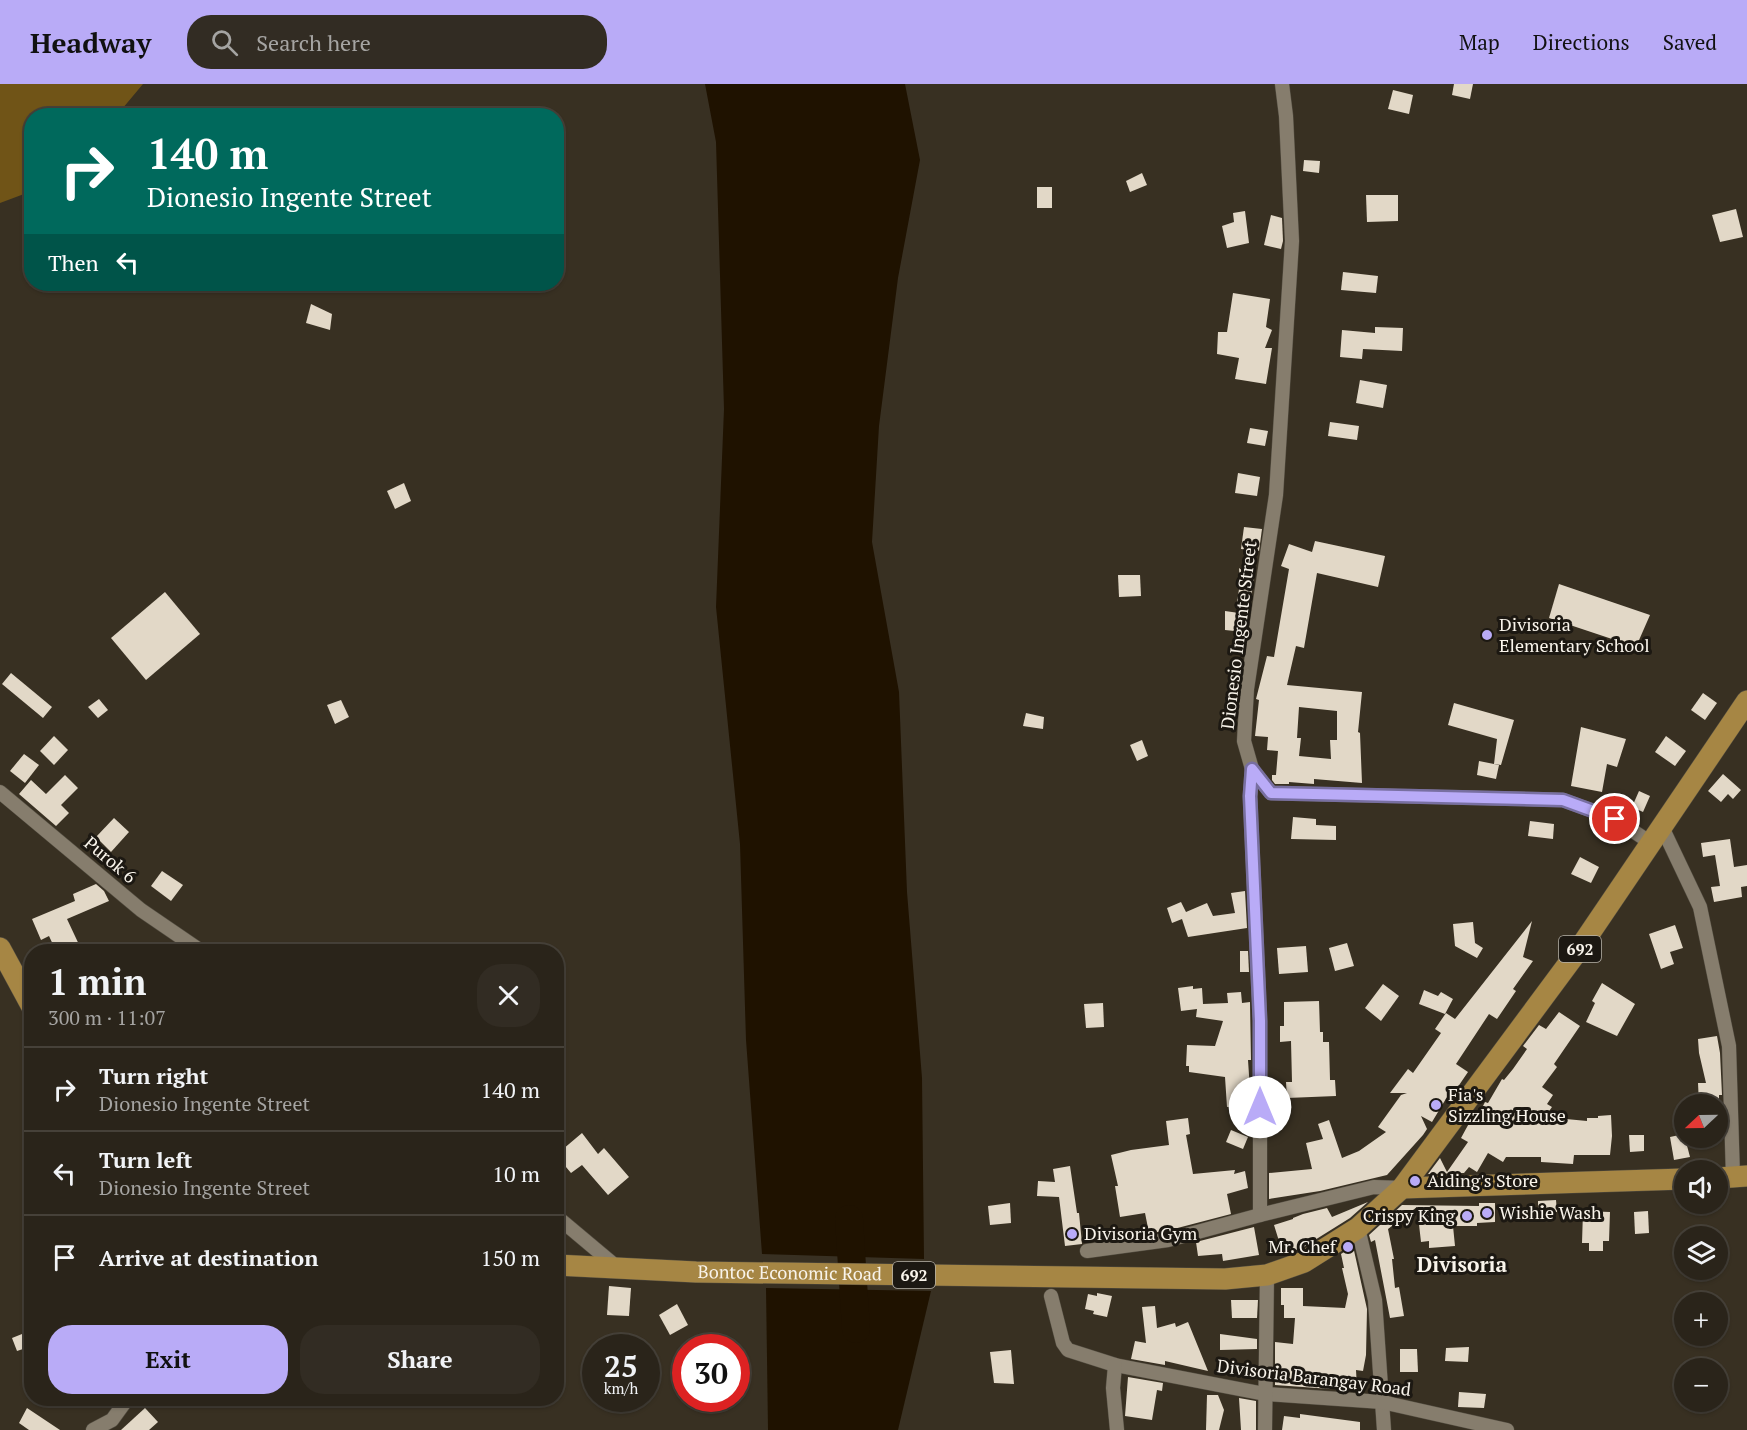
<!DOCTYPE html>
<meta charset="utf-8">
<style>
body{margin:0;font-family:"PT Serif",serif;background:#322c23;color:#f1f3f6;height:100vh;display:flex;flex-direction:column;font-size:22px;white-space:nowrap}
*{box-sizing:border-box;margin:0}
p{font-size:20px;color:#a5a4a2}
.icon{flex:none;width:33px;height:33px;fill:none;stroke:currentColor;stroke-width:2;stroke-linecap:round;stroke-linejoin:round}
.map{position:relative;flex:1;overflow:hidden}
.panel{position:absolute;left:24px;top:860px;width:540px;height:462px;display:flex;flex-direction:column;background:#2a241a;border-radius:24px;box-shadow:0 2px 4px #0004,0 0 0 2px #464139}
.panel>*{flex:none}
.hud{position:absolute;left:24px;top:24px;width:540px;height:183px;border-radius:24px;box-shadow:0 2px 4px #0004,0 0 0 2px #464139;background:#00695c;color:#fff;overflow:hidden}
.needle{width:39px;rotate:248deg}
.fabs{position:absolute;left:1674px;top:1010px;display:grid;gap:12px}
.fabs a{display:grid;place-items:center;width:54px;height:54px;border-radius:50%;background:#2a241a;box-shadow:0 2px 4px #0004,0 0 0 2px #464139;font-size:30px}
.speed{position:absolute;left:582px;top:1250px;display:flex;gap:12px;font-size:30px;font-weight:700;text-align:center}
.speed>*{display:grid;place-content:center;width:78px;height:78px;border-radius:50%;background:#2a241a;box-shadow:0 2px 4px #0004,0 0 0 2px #464139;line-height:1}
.speed small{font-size:15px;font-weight:400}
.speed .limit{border:9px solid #d22;background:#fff;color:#111}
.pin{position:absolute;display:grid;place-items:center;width:51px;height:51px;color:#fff;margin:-26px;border:3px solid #fff;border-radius:50%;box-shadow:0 2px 6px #0007}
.me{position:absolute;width:66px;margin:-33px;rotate:0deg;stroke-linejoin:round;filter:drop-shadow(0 0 4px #0008)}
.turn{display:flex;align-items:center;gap:21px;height:126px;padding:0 24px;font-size:27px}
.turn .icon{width:78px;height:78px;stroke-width:2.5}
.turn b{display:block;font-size:42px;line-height:51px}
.then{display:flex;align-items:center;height:57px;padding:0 24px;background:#0003;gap:12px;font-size:22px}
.round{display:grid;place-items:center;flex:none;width:63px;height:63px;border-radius:24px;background:#322c23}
.head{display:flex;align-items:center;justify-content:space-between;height:102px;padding:0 24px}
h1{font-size:36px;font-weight:600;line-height:45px}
.button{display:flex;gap:12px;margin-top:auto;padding:12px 24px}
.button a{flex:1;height:69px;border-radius:24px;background:#b9abf7;color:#111;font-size:24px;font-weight:600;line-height:69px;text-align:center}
.button a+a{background:#322c23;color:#f1f3f6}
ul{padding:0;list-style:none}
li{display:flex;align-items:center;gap:18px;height:84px;padding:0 24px;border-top:2px solid #464139}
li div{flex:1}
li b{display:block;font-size:22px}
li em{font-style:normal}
header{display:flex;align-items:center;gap:36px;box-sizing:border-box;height:84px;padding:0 30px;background:#b9abf7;color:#111}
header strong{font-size:28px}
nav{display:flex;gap:33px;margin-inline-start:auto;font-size:21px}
.search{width:420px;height:54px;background:#322c23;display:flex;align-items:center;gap:15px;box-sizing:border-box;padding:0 21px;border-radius:24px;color:#a5a4a2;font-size:22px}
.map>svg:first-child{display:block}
</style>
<header>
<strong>Headway</strong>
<div class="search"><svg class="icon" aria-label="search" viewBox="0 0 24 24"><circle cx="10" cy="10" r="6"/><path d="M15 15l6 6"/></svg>Search here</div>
<nav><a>Map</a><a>Directions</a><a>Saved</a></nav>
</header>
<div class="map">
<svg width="1747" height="1346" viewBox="0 0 1747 1346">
<rect width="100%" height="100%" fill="#383022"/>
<polygon fill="#705417" points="0,0 143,0 117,31 32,32 31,104 24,110 0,119"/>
<g fill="#1f1200">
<polygon points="705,0 905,0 920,76 898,194 879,342 872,458 899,608 907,808 922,994 924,1175 762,1170 746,956 740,760 716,523 724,325 716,58"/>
<polygon points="766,1204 931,1207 898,1346 768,1346"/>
</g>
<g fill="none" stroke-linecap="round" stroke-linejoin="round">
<polyline stroke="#1f1200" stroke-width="28" points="849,1135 856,1245"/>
</g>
<g fill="#e2d8c7" fill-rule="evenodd">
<polygon points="1454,0 1473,0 1470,15 1452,11"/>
<polygon points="1393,6 1413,11 1409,30 1388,25"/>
<polygon points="1304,76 1320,77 1319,89 1303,87"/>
<polygon points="1142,89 1147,101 1130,108 1126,97"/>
<rect x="1037" y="103" width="15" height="21"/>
<polygon points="1366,111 1398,111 1398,137 1367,138"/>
<polygon points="1736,125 1743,153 1720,158 1712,131"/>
<polygon points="1245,127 1249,159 1227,164 1222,142 1234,138 1233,129"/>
<polygon points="1271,131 1282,134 1283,157 1281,165 1264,161"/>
<polygon points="1343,188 1378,192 1376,209 1341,206"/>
<polygon points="1233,209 1270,215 1266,243 1272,246 1265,264 1272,264 1266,300 1235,295 1239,274 1217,270 1218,248 1227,248"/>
<polygon points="311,220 332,230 330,246 306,239"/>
<polygon points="1375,243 1403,244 1402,267 1363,265 1362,275 1340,273 1342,246 1375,249"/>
<polygon points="1360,296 1387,301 1383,324 1356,319"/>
<polygon points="1330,338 1359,342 1357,356 1328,352"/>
<polygon points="1250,344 1268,347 1265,362 1247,359"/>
<polygon points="1238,389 1260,393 1257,412 1235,409"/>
<polygon points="404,399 411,417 395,425 387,407"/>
<polygon points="1244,443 1262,445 1259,467 1241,465"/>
<path d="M1315,457L1385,472L1378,503L1317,489L1304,564L1296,562L1287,601L1362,608L1358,648L1360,649L1362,699L1314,695V700L1289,698V700H1275L1272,696V691H1276L1278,667L1267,666L1268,653L1255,652L1259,616L1256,615L1267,572L1274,573L1289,485L1281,482L1289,460L1312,468ZM1299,623L1337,627V656H1330L1331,675L1299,672L1301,654H1297Z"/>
<polygon points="1239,484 1254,496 1249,522 1237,518 1240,499"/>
<polygon points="1118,491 1140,491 1141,512 1119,513"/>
<polygon points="1559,500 1650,531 1636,563 1549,534"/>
<polygon points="165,508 200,550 146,596 111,554"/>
<polygon points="1225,527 1246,530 1244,548 1225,546"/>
<polygon points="11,589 52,623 43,634 2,600"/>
<polygon points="1703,609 1717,619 1705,636 1691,626"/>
<polygon points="99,615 108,626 98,634 88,623"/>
<polygon points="341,616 349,633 335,640 327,621"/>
<polygon points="1454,619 1514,636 1501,681 1494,680 1497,655 1448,641"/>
<polygon points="1026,629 1044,633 1043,645 1023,642"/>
<polygon points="1581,643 1626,655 1617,683 1607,680 1602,708 1571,702"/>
<polygon points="54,652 68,666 54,681 40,667"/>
<polygon points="1666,652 1686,667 1675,682 1655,668"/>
<polygon points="1142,656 1148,672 1137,677 1130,661"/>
<polygon points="24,670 39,681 25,699 10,687"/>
<polygon points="1479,677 1499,681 1496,695 1477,691"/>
<polygon points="1723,690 1741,706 1733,715 1728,710 1721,718 1708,707"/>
<polygon points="65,691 78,704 61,721 69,729 56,742 19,710 31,696 46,710"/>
<polygon points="1639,707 1650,712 1643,728 1632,723"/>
<polygon points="1293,733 1316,735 1316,741 1336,742 1336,756 1291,755"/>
<polygon points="114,734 129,748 111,768 96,753"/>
<polygon points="1530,737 1554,740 1553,755 1528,752"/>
<polygon points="1730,755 1734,783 1747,781 1747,802 1741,803 1742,813 1714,818 1711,803 1720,802 1715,771 1703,773 1701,759"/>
<polygon points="1580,773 1599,783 1591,799 1571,790"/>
<polygon points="162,787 183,801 171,817 151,802"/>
<polygon points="96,800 104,807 109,817 67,835 82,867 56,867 49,852 41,856 32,835 75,817 73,810"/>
<polygon points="1245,807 1247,844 1188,853 1182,835 1172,839 1167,824 1181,818 1186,828 1207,819 1213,832 1235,829 1231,809"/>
<polygon points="1532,837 1523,873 1533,877 1513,905 1516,907 1497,935 1489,930 1456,980 1468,988 1453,1010 1450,1008 1432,1038 1421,1032 1427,1045 1423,1051 1387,1091 1320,1107 1269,1115 1269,1089 1312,1085 1306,1059 1323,1055 1318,1040 1329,1036 1342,1074 1359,1067 1386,1048 1378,1043 1401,1011 1407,1009 1390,1009 1408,985 1413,989 1441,949 1435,945 1446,929 1455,935"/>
<polygon points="1473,838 1475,859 1483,864 1477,874 1455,862 1453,840"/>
<polygon points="1675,841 1683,864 1670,868 1674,880 1661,885 1649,850"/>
<polygon points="1347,859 1354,882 1335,887 1329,864"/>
<polygon points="1306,862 1308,888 1279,890 1277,864"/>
<polygon points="1240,867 1248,867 1249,888 1240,888"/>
<polygon points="1602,899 1635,920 1617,952 1586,938 1595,919 1592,917"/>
<polygon points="1383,900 1399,912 1381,937 1365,924"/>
<polygon points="1193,902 1193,905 1202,904 1203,920 1228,919 1227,909 1241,908 1242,919 1250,918 1251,976 1248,976 1251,1021 1227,1023 1225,993 1189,988 1189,982 1186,982 1187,961 1215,962 1223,937 1196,933 1197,925 1181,927 1178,904"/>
<polygon points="1424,906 1438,912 1441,908 1453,915 1445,930 1419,920"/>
<polygon points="1319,917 1320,948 1323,948 1323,958 1329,958 1330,996 1335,996 1336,1012 1287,1014 1286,998 1292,998 1291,957 1280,958 1280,942 1284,942 1284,918"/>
<polygon points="1103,919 1104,943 1086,944 1084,920"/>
<polygon points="1559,928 1580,942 1554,980 1557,983 1542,1003 1553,1011 1547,1020 1552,1023 1545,1033 1587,1037 1587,1034 1598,1034 1598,1032 1611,1031 1612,1052 1610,1071 1574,1071 1573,1080 1541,1078 1541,1073 1506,1073 1503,1078 1488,1069 1477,1088 1469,1083 1464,1089 1428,1090 1440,1074 1447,1088 1468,1058 1461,1054 1473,1032 1477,1034 1485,1018 1488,1019 1502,995 1504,996 1513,985 1527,965 1523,962 1539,941 1546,945"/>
<polygon points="1717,952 1720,969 1722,1011 1719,1011 1719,1020 1699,1020 1698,999 1706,999 1699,969 1698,955"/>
<polygon points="1188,1034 1190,1050 1186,1051 1193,1090 1235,1086 1234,1090 1245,1087 1248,1104 1227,1110 1231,1130 1166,1147 1149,1149 1145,1129 1120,1133 1115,1102 1118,1102 1111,1071 1131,1066 1169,1061 1166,1037"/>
<polygon points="1231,1046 1248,1053 1243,1065 1226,1058"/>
<polygon points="582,1049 598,1070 604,1064 629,1093 608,1111 582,1081 571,1089 556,1071"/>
<polygon points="1684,1050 1690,1073 1674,1076 1670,1053"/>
<polygon points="1629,1051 1644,1051 1644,1067 1630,1068"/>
<polygon points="1070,1082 1077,1129 1079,1129 1082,1160 1065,1162 1059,1113 1037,1112 1038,1097 1055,1098 1053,1085"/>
<polygon points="1556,1116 1557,1128 1538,1129 1538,1117"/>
<polygon points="1368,1118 1350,1134 1302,1164 1283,1170 1274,1141 1293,1135 1293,1134 1303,1130 1327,1124 1332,1133"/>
<polygon points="1010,1119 1011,1139 990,1141 988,1122"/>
<polygon points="1479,1119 1495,1119 1495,1138 1477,1139 1477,1142 1453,1142 1455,1162 1429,1164 1429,1157 1421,1158 1417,1123 1388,1145 1394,1175 1392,1175 1395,1204 1399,1203 1404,1232 1390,1234 1375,1156 1371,1158 1369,1151 1402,1121 1479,1122"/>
<polygon points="1583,1127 1610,1128 1609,1157 1603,1157 1603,1167 1589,1167 1589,1159 1582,1159"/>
<polygon points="1648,1127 1649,1149 1635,1150 1634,1128"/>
<polygon points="1254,1143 1259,1171 1223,1177 1222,1170 1198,1172 1196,1158"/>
<polygon points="1353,1162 1367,1225 1366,1271 1363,1287 1356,1286 1357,1304 1331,1305 1275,1301 1275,1258 1293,1260 1295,1234 1284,1234 1284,1221 1281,1221 1281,1204 1303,1204 1303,1222 1345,1224 1348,1210 1342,1184 1344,1184 1341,1170"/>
<polygon points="609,1202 631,1204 629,1232 607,1231"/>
<polygon points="1097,1209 1112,1212 1107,1233 1093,1230 1094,1227 1085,1225 1088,1210 1097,1212"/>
<polygon points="1231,1216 1258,1216 1257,1234 1232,1234"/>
<polygon points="677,1220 688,1241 670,1251 659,1231"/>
<polygon points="1155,1222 1157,1244 1175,1239 1176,1243 1188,1238 1208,1287 1165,1277 1165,1281 1131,1275 1135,1257 1146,1259 1142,1223"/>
<polygon points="32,1246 32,1262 17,1267 12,1254"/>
<polygon points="1220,1250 1257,1255 1257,1265 1220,1266"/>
<polygon points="1469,1263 1468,1278 1445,1277 1446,1264"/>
<polygon points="1400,1265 1417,1265 1418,1288 1400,1288"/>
<polygon points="1011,1266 1014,1300 994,1299 990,1268"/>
<polygon points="1128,1293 1163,1299 1162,1307 1157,1306 1152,1336 1125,1332"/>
<polygon points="1459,1308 1486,1310 1484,1324 1458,1323"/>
<polygon points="1207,1311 1218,1311 1224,1326 1219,1346 1206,1346"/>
<polygon points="1239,1314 1256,1317 1256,1346 1241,1346"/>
<polygon points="27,1324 60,1346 29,1346 19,1339"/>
<polygon points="145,1324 158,1338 149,1346 121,1346"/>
<polygon points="1300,1330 1360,1338 1360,1346 1282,1346 1284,1332 1300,1334"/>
</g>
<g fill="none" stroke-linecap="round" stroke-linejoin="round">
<g stroke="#534d41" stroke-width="15">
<g id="minor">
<polyline points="1282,0 1286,32 1292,157 1276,411 1247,605 1244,657 1252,685 1271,709 1563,716 1615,735 1651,759"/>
<polyline points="1252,685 1250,713 1260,937 1260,1131"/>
<polyline points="0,708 141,826 201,867"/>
<polyline points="1662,743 1700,823 1729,962 1733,1093"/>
<polyline points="556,1132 618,1184"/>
<polyline points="1358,1144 1375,1216 1384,1346"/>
<polyline points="1087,1167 1168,1156 1260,1131 1374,1103 1402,1104"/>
<polyline points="1051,1212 1063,1259 1068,1266 1115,1281 1265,1310 1382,1318 1507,1346"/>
<polyline points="1115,1281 1113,1304 1117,1346"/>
<polyline points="93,1346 112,1336 128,1314"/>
<polyline points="1265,1346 1267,1191"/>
</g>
</g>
<g stroke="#534d41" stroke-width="22">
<g id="primary">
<polyline points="0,864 32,923"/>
<polyline points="1718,1094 1747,1092"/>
<polyline points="1402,1104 1684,1095"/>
<path id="s1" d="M556,1181L696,1188L1225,1195L1267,1191L1304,1178L1358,1144L1402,1104L1577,868L1747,617"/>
</g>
</g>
<use href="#minor" stroke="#867d6d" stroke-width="14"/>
<use href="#primary" stroke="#a68644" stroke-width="21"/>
</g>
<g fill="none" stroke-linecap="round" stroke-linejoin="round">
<g stroke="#786fa1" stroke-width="15">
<polyline id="route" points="1260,1023 1260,937 1250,712 1252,685 1271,709 1563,716 1615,735"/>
</g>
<use href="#route" stroke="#b9abf7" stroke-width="10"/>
</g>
<g fill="#b9abf7" stroke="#1c1812" stroke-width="2">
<circle cx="1487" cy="551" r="6"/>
<circle cx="1436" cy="1021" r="6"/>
<circle cx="1415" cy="1097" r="6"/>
<circle cx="1487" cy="1129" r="6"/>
<circle cx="1467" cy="1132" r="6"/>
<circle cx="1072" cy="1150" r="6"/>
<circle cx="1348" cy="1163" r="6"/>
</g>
<g text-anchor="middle" stroke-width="6" stroke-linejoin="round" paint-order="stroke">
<g fill="#1c1812" stroke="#b7b2aa" stroke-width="1.5">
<rect x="1559" y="852" width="42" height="26" rx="4.5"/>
<rect x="893" y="1178" width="42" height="26" rx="4.5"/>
</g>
<g font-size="16" font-weight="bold" fill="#f9f4eb">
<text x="1580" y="871">692</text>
<text x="914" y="1197">692</text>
</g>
<g font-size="18" fill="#f9f4eb" stroke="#1c1812" text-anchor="start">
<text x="1499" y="547">Divisoria<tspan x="1499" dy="21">Elementary School</tspan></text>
<text x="1448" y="1017">Fia's<tspan x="1448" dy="21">Sizzling House</tspan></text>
<text x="1427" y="1103">Aiding's Store</text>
<text x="1499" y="1135">Wishie Wash</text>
<text x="1455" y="1138" text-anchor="end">Crispy King</text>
<text x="1084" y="1156">Divisoria Gym</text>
<text x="1336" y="1169" text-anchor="end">Mr. Chef</text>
</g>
<g font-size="18" fill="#f9f4eb" stroke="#1c1812">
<text transform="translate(1239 551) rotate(-83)" y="6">Dionesio Ingente Street</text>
<text transform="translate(110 776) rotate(40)" y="6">Purok 6</text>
<text dy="6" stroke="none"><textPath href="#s1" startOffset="234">Bontoc Economic Road</textPath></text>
<text transform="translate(1314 1294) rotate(7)" y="6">Divisoria Barangay Road</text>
</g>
<g font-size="21" font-weight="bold" fill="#f9f4eb" stroke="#1c1812">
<text x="1462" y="1188">Divisoria</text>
</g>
</g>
</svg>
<div class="fabs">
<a><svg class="needle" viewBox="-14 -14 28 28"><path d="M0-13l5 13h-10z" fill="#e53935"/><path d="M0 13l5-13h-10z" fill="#a5a4a2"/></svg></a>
<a><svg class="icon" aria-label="sound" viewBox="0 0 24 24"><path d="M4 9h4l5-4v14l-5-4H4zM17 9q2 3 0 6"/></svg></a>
<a><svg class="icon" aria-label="layers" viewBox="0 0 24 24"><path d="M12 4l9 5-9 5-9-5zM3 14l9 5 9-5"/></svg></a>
<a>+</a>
<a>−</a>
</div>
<div class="speed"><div>25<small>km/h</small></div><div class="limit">30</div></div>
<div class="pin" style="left:1615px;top:735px;background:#d93025"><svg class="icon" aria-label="arrive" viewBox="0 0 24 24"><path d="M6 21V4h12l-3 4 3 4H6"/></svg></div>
<svg class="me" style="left:1260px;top:1023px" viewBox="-20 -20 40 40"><circle r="19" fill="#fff"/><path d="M0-13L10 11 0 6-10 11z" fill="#b9abf7"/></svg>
<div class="hud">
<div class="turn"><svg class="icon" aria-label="right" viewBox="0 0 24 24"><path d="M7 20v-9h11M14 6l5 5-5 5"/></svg><div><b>140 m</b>Dionesio Ingente Street</div></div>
<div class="then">Then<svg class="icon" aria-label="left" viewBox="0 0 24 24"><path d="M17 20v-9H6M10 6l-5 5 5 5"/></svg></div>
</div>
<section class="panel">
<div class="head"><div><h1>1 min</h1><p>300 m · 11:07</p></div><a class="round"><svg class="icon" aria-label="close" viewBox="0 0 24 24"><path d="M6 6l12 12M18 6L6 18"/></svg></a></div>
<ul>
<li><svg class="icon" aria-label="right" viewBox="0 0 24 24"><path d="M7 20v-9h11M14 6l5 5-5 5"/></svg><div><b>Turn right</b><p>Dionesio Ingente Street</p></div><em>140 m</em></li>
<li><svg class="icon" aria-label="left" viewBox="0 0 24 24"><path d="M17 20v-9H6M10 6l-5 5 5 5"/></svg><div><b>Turn left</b><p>Dionesio Ingente Street</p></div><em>10 m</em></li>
<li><svg class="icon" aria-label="arrive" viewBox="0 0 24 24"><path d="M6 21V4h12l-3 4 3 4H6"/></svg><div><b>Arrive at destination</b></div><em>150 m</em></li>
</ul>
<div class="button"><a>Exit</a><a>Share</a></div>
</section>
</div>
